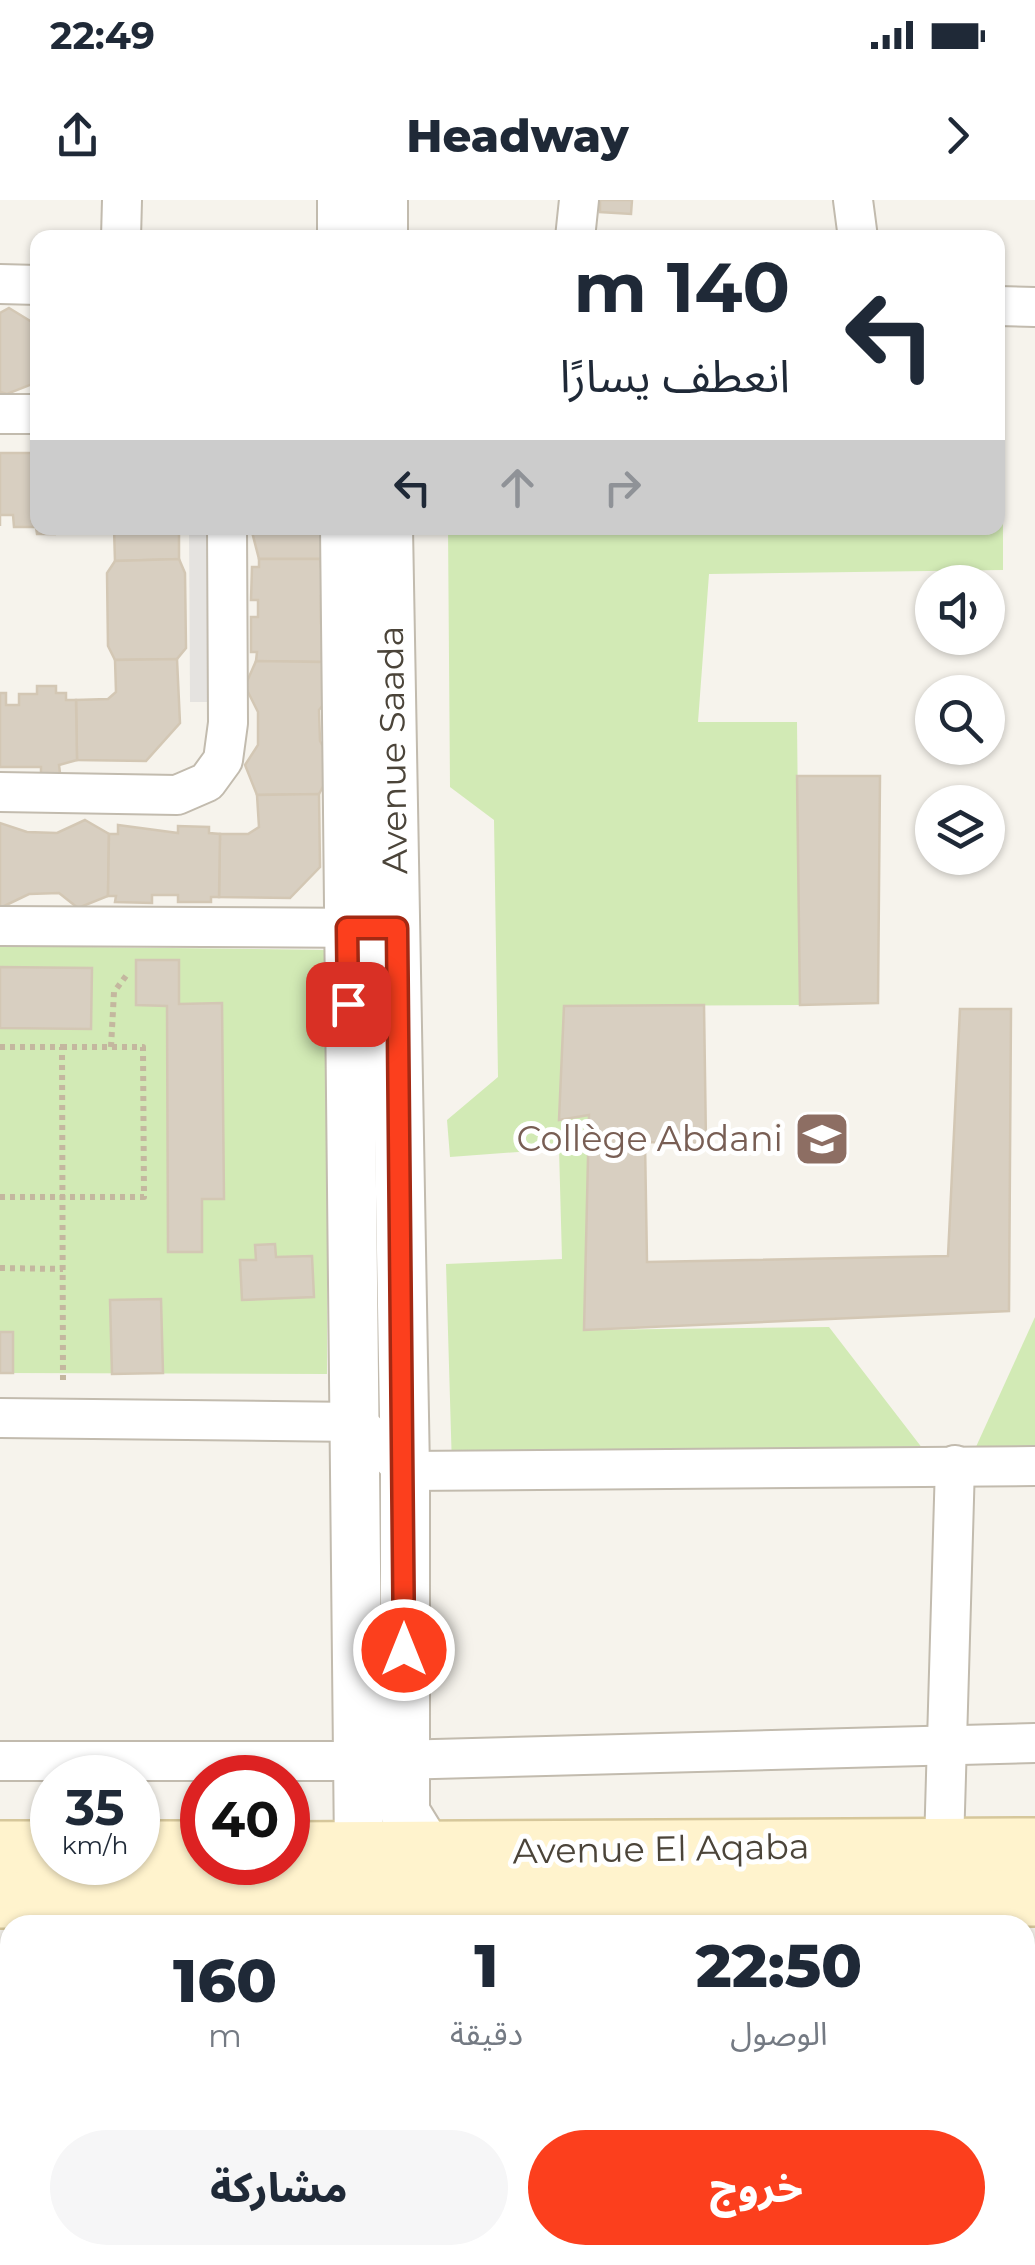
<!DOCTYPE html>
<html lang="ar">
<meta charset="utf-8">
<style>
body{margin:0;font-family:Montserrat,"Noto Sans Arabic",sans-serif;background:#f6f6f7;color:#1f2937;direction:rtl;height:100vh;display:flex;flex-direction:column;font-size:38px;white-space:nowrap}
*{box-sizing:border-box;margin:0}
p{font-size:32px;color:#747a83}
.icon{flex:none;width:55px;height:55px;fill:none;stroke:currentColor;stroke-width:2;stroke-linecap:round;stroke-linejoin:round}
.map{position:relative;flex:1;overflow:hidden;direction:ltr}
.sheet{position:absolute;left:0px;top:1715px;width:1035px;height:350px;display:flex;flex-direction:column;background:#fff;border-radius:30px 30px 0 0;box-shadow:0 2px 8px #0004;direction:rtl}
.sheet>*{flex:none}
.hud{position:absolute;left:30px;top:30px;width:975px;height:305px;border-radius:20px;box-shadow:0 2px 8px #0004;direction:rtl;background:#fff;color:#1f2937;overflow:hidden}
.buttons{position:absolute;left:915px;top:365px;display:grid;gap:20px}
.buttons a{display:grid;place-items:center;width:90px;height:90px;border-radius:50%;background:#fff;box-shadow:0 2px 8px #0004;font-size:50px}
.speed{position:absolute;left:30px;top:1555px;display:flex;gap:20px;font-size:50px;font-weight:700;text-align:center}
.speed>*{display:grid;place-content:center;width:130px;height:130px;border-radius:50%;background:#fff;box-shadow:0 2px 8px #0004;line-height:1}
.speed small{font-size:25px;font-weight:400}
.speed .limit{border:15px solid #d22;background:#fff;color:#111}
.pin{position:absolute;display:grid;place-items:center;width:85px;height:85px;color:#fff;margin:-42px;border-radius:20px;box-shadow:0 5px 15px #0006}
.me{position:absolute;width:110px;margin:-55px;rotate:0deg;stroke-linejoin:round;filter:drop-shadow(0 0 8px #0008)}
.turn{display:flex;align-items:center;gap:35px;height:210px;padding:0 50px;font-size:45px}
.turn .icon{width:130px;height:130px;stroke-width:2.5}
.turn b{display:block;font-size:70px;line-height:85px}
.lanes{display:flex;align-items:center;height:95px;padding:0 50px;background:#0003;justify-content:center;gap:50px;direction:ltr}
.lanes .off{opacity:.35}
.eta{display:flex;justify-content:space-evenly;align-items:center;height:170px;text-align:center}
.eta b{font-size:60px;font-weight:800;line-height:70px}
.cta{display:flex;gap:20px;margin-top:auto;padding:20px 50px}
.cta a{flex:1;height:115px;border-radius:60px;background:#fc3f1d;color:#fff;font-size:40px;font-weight:800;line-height:115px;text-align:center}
.cta a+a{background:#f6f6f7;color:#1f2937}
.status{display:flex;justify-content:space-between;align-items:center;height:70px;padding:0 50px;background:#fff;direction:ltr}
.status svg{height:28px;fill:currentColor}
header{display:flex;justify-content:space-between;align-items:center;height:130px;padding:0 50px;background:#fff;font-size:45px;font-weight:800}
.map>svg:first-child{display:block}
</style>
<div class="status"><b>22:49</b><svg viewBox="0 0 49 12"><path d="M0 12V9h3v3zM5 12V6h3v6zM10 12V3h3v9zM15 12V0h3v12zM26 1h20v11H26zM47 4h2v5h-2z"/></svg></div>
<header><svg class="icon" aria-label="forward" viewBox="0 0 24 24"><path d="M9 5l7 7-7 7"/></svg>Headway<svg class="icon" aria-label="share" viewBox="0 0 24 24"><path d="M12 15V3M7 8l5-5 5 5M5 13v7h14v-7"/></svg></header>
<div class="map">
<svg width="1035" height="2065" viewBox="0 0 1035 2065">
<rect width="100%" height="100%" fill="#f6f3ec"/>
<g fill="#d2eab5">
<polygon points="998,176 1003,176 1003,370 709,374 698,522 797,522 800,805 564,806 559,919 589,915 584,1130 829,1127 926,1253 452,1267 446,1064 562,1059 559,949 450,957 447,920 498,877 494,620 450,587 448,328 998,328"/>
<polygon points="0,746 328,750 327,1174 0,1173"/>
<polygon points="1035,1117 1035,1260 970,1260"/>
</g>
<polygon fill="#e5e3e0" points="189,328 218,328 219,502 190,502"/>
<g fill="#d8cfc1" stroke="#d3c7b4" stroke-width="2.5">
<polygon points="600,0 632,0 631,14 600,12"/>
<polygon points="9,108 35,124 35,183 7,194 0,192 0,113"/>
<polygon points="33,247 38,247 38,328 56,328 55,334 37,334 36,327 14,327 13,315 0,315 0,326 0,253 33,253"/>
<polygon points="114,328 179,328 179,359 115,361"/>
<polygon points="251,328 329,328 333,336 320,359 259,359"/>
<polygon points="179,359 185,373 186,448 177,459 115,460 108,446 107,373 115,361"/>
<polygon points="259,359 320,359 321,368 327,368 328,398 321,397 321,423 329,423 329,454 322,454 322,462 256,461 257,452 251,452 251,417 258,417 258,400 251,400 252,367 259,367"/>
<polygon points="177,459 180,523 146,561 77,560 76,500 108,499 116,492 115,460"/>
<polygon points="256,461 322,462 334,492 319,510 320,541 334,566 319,594 257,595 245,565 258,545 258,512 245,486"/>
<polygon points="37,486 56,486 56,493 66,493 66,500 76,500 77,560 59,565 60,573 41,574 41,567 0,567 0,493 6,493 6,505 19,505 19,494 37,494"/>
<polygon points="797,576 880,576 878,803 800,805"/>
<polygon points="319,594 320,667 290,698 219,697 220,634 248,634 259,627 257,595"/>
<polygon points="85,620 109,634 108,696 78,708 59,693 29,694 0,708 0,623 27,632 57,633"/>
<polygon points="118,625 178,633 178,626 209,627 209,633 220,634 219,697 211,697 211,702 178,702 178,695 152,695 152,703 115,702 116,696 108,696 109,634 118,634"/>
<polygon points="136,760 179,760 179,804 222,803 224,999 202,999 202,1052 168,1052 167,806 136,805"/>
<polygon points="0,767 92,768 91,829 0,828"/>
<polygon points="704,805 706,944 645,942 647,1062 948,1056 960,809 1011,809 1009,1111 584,1130 589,915 559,920 564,806"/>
<polygon points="275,1044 276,1057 312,1056 314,1097 242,1100 240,1060 256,1060 255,1045"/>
<polygon points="161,1099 163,1173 112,1174 110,1100"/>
<rect x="0" y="1132" width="13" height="41"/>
<rect x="203" y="2055" width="30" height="10"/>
</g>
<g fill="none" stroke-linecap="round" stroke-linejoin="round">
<g stroke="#c2bbae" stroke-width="25">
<g id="service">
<polyline points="1025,1878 1035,1878"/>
<polyline points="1025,2042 1035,2042"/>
</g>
</g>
<g stroke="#c2bbae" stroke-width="42">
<g id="minor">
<polyline points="853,0 858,38"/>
<polyline points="121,38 122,0"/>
<polyline points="575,38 579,0"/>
<polyline points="0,84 38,85"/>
<polyline points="998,106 1035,107"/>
<polyline points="0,214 38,214"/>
<polyline points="0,592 177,595 207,582 223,560 228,523 227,328"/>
<polyline points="0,726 377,728"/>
<polyline points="0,1218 357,1222 405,1271 1035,1266"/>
<polyline points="0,1561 359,1561 1035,1543"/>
<polyline points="944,1645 955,1265"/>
<polyline points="0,1889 10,1889"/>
<polyline points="0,2054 10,2054"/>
<polyline points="45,2055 45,2065"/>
<polyline points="935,2055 935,2065"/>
<polyline points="628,2065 629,2055"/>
</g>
</g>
<g stroke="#c2bbae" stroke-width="52">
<g id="tertiary">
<polyline points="342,0 342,38"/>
<polyline points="383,0 383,38"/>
<polyline points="345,328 359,1650 351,1683"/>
<polyline points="388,328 405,1271 405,1612 429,1651 429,1682"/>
<polyline points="343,2055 343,2065"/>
<polyline points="427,2065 427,2055"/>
</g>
</g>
<g stroke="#d6c79b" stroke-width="60">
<g id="secondary">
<polyline points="0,1649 52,1649"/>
<polyline points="138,1649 202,1649"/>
<polyline points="288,1650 1035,1646"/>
<polyline points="0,1700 1035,1698"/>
</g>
</g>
<g stroke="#c4b79f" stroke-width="6" stroke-dasharray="5 5" stroke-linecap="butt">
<polyline points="0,847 62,847 63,1183"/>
<polyline points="111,847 114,792 126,776"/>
<polyline points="0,997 144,997 143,847 62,847"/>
<polyline points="0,1068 63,1069"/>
</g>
<use href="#service" stroke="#fff" stroke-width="20"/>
<use href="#minor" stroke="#fff" stroke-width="38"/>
<use href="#tertiary" stroke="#fff" stroke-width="48"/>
<use href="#secondary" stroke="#fff3cd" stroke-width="55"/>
</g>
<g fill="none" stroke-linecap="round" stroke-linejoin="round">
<g stroke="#a42913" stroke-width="25">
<polyline id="route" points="348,804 347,728 397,728 404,1450"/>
</g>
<use href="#route" stroke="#fc3f1d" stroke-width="18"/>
</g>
<defs>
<g id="school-square" transform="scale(2.875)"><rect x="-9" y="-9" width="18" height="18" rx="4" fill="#8d6e63" stroke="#fff"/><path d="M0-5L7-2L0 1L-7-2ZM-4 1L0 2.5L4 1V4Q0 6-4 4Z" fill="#fff"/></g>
</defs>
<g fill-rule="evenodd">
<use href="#school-square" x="822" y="939"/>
</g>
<g text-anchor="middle" stroke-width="10" stroke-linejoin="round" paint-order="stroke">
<g font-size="35" fill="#4b4439" stroke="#fff">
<text transform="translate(393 550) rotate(-91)" y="12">Avenue Saada</text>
<text transform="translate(661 1649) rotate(-1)" y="12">Avenue El Aqaba</text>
</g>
<g font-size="35" fill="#785e54" stroke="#fff" text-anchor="end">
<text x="783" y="951">Collège Abdani</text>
</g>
</g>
</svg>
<div class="buttons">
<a><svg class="icon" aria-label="sound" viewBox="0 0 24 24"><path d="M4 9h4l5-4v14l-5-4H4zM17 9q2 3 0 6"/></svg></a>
<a><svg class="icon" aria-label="search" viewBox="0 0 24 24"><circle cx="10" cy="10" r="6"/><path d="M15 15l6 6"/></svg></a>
<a><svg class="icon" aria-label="layers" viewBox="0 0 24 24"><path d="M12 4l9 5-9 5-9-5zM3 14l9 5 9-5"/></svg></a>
</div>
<div class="speed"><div>35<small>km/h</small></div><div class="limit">40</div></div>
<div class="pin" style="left:348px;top:804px;background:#d93025"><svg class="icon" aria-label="arrive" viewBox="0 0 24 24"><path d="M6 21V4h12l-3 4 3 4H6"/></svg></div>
<svg class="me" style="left:404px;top:1450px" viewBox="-20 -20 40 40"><circle r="17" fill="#fc3f1d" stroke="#fff" stroke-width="3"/><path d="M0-11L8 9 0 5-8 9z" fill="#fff"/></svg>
<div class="hud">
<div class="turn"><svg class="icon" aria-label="left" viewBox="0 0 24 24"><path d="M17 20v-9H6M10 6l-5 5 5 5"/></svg><div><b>140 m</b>انعطف يسارًا</div></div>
<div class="lanes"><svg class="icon" aria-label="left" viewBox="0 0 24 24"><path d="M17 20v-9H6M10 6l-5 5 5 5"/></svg><svg class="icon off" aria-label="ahead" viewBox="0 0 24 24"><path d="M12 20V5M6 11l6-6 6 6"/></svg><svg class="icon off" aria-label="right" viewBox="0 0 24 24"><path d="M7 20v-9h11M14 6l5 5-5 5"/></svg></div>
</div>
<section class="sheet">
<div class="eta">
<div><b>22:50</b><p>الوصول</p></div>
<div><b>1</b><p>دقيقة</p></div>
<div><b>160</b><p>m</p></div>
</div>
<div class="cta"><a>خروج</a><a>مشاركة</a></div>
</section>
</div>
